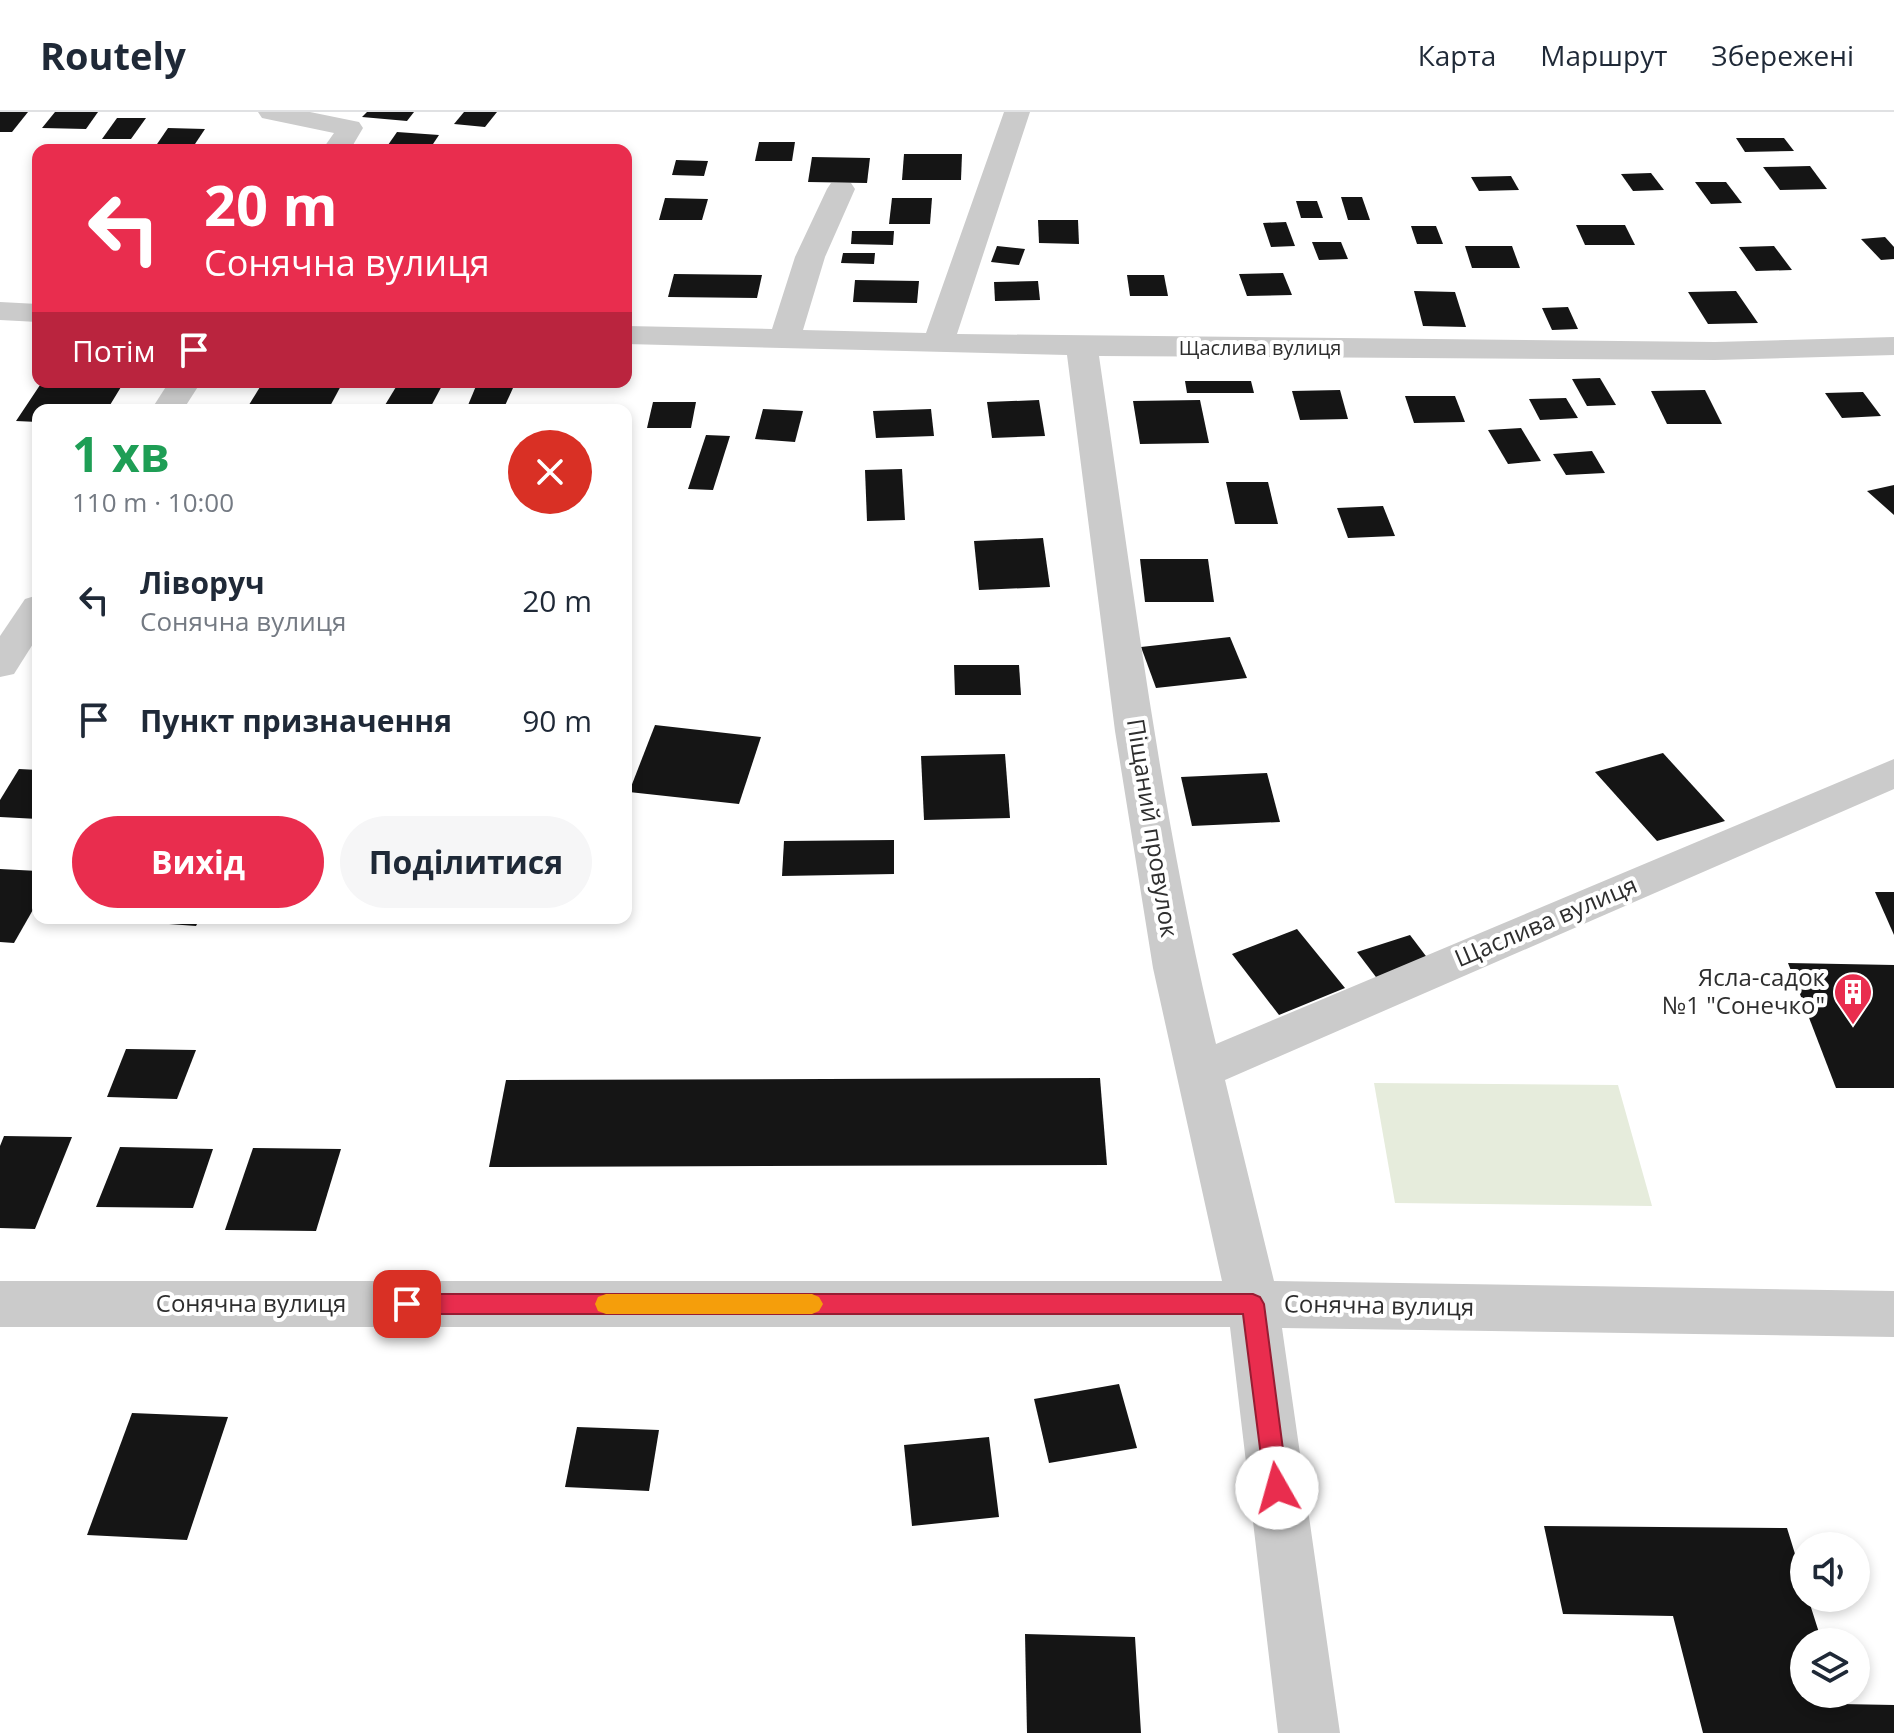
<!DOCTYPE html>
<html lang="uk">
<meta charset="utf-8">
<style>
body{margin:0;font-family:"Open Sans",sans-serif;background:#f6f6f7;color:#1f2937;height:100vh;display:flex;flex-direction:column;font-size:30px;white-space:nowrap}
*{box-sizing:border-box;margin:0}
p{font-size:26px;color:#747a83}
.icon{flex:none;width:44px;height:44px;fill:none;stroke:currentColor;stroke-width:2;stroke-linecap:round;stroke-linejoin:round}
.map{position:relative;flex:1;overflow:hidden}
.details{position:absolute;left:32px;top:292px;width:600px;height:520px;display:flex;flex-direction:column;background:#fff;border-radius:16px;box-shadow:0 4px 12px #0003}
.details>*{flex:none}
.hud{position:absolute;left:32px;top:32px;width:600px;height:244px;border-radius:16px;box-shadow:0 4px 12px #0003;background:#e92d4e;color:#fff;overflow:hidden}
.controls{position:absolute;left:1790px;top:1420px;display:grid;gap:16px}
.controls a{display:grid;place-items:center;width:80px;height:80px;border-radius:50%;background:#fff;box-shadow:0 4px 12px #0003;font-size:40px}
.pin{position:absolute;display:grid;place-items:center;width:68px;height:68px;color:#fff;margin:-34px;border-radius:16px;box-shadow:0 4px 12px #0006}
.me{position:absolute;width:88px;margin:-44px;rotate:353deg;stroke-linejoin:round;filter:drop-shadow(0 0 6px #0008)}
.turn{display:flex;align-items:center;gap:28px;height:168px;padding:0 40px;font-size:36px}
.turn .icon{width:104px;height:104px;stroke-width:2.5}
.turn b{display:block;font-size:56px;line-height:68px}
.then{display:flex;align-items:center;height:76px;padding:0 40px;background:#0003;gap:16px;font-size:30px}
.round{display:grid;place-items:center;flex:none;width:84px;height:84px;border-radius:42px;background:#f6f6f7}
.overview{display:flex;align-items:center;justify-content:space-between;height:136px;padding:0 40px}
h1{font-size:48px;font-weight:700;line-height:60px;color:#1e9e55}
.action{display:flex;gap:16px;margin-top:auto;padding:16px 40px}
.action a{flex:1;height:92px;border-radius:48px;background:#e92d4e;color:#fff;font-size:32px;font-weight:700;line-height:92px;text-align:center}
.action a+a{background:#f6f6f7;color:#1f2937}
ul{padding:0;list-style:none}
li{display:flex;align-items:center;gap:24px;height:120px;padding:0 40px}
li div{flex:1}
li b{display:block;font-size:30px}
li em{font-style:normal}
header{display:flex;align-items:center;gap:48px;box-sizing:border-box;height:112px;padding:0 40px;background:#fff;border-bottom:2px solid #e0e1e3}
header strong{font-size:38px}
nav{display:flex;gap:44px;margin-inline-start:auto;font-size:28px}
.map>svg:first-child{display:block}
</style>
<header>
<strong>Routely</strong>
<nav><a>Карта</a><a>Маршрут</a><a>Збережені</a></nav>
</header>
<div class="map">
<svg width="1894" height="1621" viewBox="0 0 1894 1621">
<rect width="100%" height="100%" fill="#fff"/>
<polygon fill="#e6ecdc" points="1374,971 1618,973 1652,1094 1395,1091"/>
<g fill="#151515">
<polygon points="0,0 28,0 12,20 0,20"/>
<polygon points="55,0 98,0 86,17 42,16"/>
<polygon points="367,0 414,0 407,9 362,5"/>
<polygon points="464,0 497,0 485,15 454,12"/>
<polygon points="117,6 146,6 131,27 102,27"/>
<polygon points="168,16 205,17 191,38 153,38"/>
<polygon points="397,20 439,23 431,35 388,33"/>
<polygon points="1736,26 1784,26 1794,39 1745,40"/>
<polygon points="759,30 795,30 792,49 755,49"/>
<polygon points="904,42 962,42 961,68 902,68"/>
<polygon points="812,45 870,46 867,71 808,70"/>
<polygon points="676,48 708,49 704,64 672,63"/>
<polygon points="1810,54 1827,77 1780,78 1763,55"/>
<polygon points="1651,61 1664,78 1633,79 1621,62"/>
<polygon points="1511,64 1519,78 1479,79 1471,65"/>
<polygon points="1695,70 1726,70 1742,91 1711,92"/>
<polygon points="1341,85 1362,85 1370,108 1348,108"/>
<polygon points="665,86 708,87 702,108 659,108"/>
<polygon points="892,86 932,86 930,112 889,112"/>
<polygon points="1296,89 1317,89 1323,106 1301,106"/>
<polygon points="1038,108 1078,108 1079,132 1039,131"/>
<polygon points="1286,110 1295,134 1271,135 1263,111"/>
<polygon points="1576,113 1625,113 1635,133 1585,133"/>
<polygon points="1411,114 1436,114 1443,132 1417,132"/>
<polygon points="852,119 894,119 893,133 851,132"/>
<polygon points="1885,125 1894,135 1894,147 1881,148 1861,127"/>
<polygon points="1312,130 1341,130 1348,147 1319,148"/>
<polygon points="997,134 1025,137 1019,153 991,150"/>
<polygon points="1465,134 1512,134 1520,156 1472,156"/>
<polygon points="1774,134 1792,158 1756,159 1739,135"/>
<polygon points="843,141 875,141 874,152 841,151"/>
<polygon points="1283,161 1292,183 1247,184 1239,162"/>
<polygon points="674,162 762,163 757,186 668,185"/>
<polygon points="1127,163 1164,163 1168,184 1130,184"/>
<polygon points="855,168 919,169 917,191 853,190"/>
<polygon points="1038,169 1040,188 995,189 994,170"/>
<polygon points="1414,179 1455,180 1466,215 1423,214"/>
<polygon points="1736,179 1758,211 1708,212 1688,180"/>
<polygon points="1568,195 1578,217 1552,218 1542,196"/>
<polygon points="1600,266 1616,293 1587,294 1572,267"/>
<polygon points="1185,269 1251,269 1254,281 1187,281"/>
<polygon points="42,270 124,270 107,298 38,298 38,310 16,309"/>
<polygon points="263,270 343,270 328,298 247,296"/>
<polygon points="399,270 444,270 429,298 382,298"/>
<polygon points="476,274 513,276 503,298 466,298"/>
<polygon points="1340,278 1348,307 1300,308 1292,279"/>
<polygon points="1705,278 1722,312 1667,312 1651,279"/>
<polygon points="1863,280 1881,304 1842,306 1825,281"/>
<polygon points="1405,284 1455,284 1465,310 1414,311"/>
<polygon points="1566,286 1578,306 1540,308 1529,287"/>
<polygon points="1039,288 1045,324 992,326 987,290"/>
<polygon points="1200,288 1209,331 1140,332 1133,289"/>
<polygon points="653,290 696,290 691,316 647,316"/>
<polygon points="763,297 803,299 795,330 755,327"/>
<polygon points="931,297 934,324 876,326 873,299"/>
<polygon points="1521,316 1541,349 1508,352 1488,318"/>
<polygon points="706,323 730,324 713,378 688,377"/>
<polygon points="1592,339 1605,361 1566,363 1553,342"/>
<polygon points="902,357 905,408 867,409 865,358"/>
<polygon points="1226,370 1268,370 1278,412 1235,412"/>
<polygon points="1894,373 1894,403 1867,379"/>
<polygon points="1383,394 1395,424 1348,426 1337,396"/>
<polygon points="1043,426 1050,475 979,478 974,429"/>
<polygon points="1140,447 1208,447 1214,490 1145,490"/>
<polygon points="1230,525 1247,566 1156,576 1141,535"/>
<polygon points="954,553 1019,553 1021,583 955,583"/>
<polygon points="655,613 761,625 739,692 629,680"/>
<polygon points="1663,641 1725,709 1657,729 1595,660"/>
<polygon points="1005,642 1010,706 924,708 921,644"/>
<polygon points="19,657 38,658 38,707 0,705 0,688"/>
<polygon points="1267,661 1280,710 1192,714 1181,665"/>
<polygon points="894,728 894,762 782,764 784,729"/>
<polygon points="0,757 38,759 38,789 14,831 0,830"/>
<polygon points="1875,780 1894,780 1894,823"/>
<polygon points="144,806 200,806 196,814 142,810"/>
<polygon points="1297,817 1345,876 1279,903 1232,842"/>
<polygon points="1410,823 1435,856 1382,873 1357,840"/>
<polygon points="1788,851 1894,853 1894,976 1836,976"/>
<polygon points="126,937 196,938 177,987 107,985"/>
<polygon points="1100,966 1107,1053 489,1055 506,968"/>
<polygon points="4,1024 72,1025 35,1117 0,1116 0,1034"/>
<polygon points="120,1035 213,1037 193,1096 96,1095"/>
<polygon points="253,1036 341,1037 316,1119 225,1118"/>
<polygon points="1119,1272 1137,1336 1049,1351 1034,1287"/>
<polygon points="132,1301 228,1305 187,1428 87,1423"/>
<polygon points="577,1315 659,1318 649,1379 565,1375"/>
<polygon points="989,1325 999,1405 912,1414 904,1333"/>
<polygon points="1544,1414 1787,1416 1804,1471 1804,1486 1808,1486 1822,1530 1804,1530 1804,1582 1838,1582 1841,1592 1894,1593 1894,1621 1703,1621 1673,1504 1563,1502"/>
<polygon points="1025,1522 1135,1525 1141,1621 1027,1621"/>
</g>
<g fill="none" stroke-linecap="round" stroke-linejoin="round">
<g fill="#cbcbcb" fill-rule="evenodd">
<polygon points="258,0 310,0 359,10 363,16 350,38 322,38 334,21 262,6"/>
<path d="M1004,0H1030L957,222L1715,230L1894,225V243L1715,248L1099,244C1133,473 1161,706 1216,932L1894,647V677L1225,968L1274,1169L1894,1179V1225L1282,1216L1340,1621H1278L1230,1215H0V1169H1222L1153,856L1115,619L1067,243L626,232V214L772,217L795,145L827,77L831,71H851L855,77L825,145L803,218L926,221Z"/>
<polygon points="0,190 38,192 38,210 0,208"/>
<polygon points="169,270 201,270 183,298 151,298"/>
<polygon points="38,483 38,524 14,562 0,565 0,524 25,487"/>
</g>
</g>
<polygon fill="#e92d4e" stroke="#971d33" stroke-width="2" points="407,1182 1253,1182 1260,1185 1264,1192 1288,1376 1285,1384 1277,1387 1269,1384 1265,1376 1243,1202 407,1202 400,1199 396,1192 400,1185"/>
<polygon fill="#f59e0b" points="606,1182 812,1182 819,1185 823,1192 819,1199 812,1202 606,1202 598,1199 595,1192 598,1185"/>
<defs>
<g id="building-pin" transform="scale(2)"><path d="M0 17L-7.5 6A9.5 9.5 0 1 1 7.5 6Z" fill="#e92d4e" stroke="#fff"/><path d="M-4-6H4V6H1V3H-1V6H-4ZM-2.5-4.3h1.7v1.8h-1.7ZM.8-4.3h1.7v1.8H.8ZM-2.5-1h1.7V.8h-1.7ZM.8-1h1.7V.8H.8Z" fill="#fff"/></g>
</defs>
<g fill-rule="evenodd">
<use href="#building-pin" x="1853" y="880"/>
</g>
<g text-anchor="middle" stroke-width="8" stroke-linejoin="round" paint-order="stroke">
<g font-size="20" fill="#2e2e2e" stroke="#fff">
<text x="1260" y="243">Щаслива вулиця</text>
</g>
<g font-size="24" fill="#2e2e2e" stroke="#fff">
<text transform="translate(1152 716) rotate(81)" y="8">Піщаний провулок</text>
<text transform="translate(1546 810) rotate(-23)" y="8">Щаслива вулиця</text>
<text x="251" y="1200">Сонячна вулиця</text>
<text transform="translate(1379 1194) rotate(1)" y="8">Сонячна вулиця</text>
</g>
<g font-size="24" fill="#2e2e2e" stroke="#fff" text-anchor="end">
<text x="1825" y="874">Ясла-садок<tspan x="1825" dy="28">№1 "Сонечко"</tspan></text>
</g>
</g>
</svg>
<div class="controls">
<a><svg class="icon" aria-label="sound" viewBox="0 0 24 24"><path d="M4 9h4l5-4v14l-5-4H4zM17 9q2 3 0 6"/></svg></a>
<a><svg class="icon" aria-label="layers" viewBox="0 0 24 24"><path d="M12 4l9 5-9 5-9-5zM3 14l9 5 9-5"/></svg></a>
</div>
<div class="pin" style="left:407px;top:1192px;background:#d93025"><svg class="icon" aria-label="arrive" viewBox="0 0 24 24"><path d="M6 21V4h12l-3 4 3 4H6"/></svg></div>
<svg class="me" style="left:1277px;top:1376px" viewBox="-20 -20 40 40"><circle r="19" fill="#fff"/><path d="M0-13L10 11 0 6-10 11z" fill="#e92d4e"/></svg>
<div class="hud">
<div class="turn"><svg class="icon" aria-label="left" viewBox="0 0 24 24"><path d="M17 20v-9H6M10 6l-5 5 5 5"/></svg><div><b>20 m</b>Сонячна вулиця</div></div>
<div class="then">Потім<svg class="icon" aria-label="arrive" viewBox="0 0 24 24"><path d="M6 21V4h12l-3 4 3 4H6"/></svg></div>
</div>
<section class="details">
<div class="overview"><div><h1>1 хв</h1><p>110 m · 10:00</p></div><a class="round" style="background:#d93025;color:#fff"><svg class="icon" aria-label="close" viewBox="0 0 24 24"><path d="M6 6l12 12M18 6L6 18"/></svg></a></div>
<ul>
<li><svg class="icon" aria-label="left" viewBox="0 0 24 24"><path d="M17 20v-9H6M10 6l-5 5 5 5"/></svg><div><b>Ліворуч</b><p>Сонячна вулиця</p></div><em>20 m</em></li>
<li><svg class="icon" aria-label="arrive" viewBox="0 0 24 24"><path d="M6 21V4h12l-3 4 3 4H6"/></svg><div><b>Пункт призначення</b></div><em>90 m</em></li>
</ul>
<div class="action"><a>Вихід</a><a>Поділитися</a></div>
</section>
</div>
